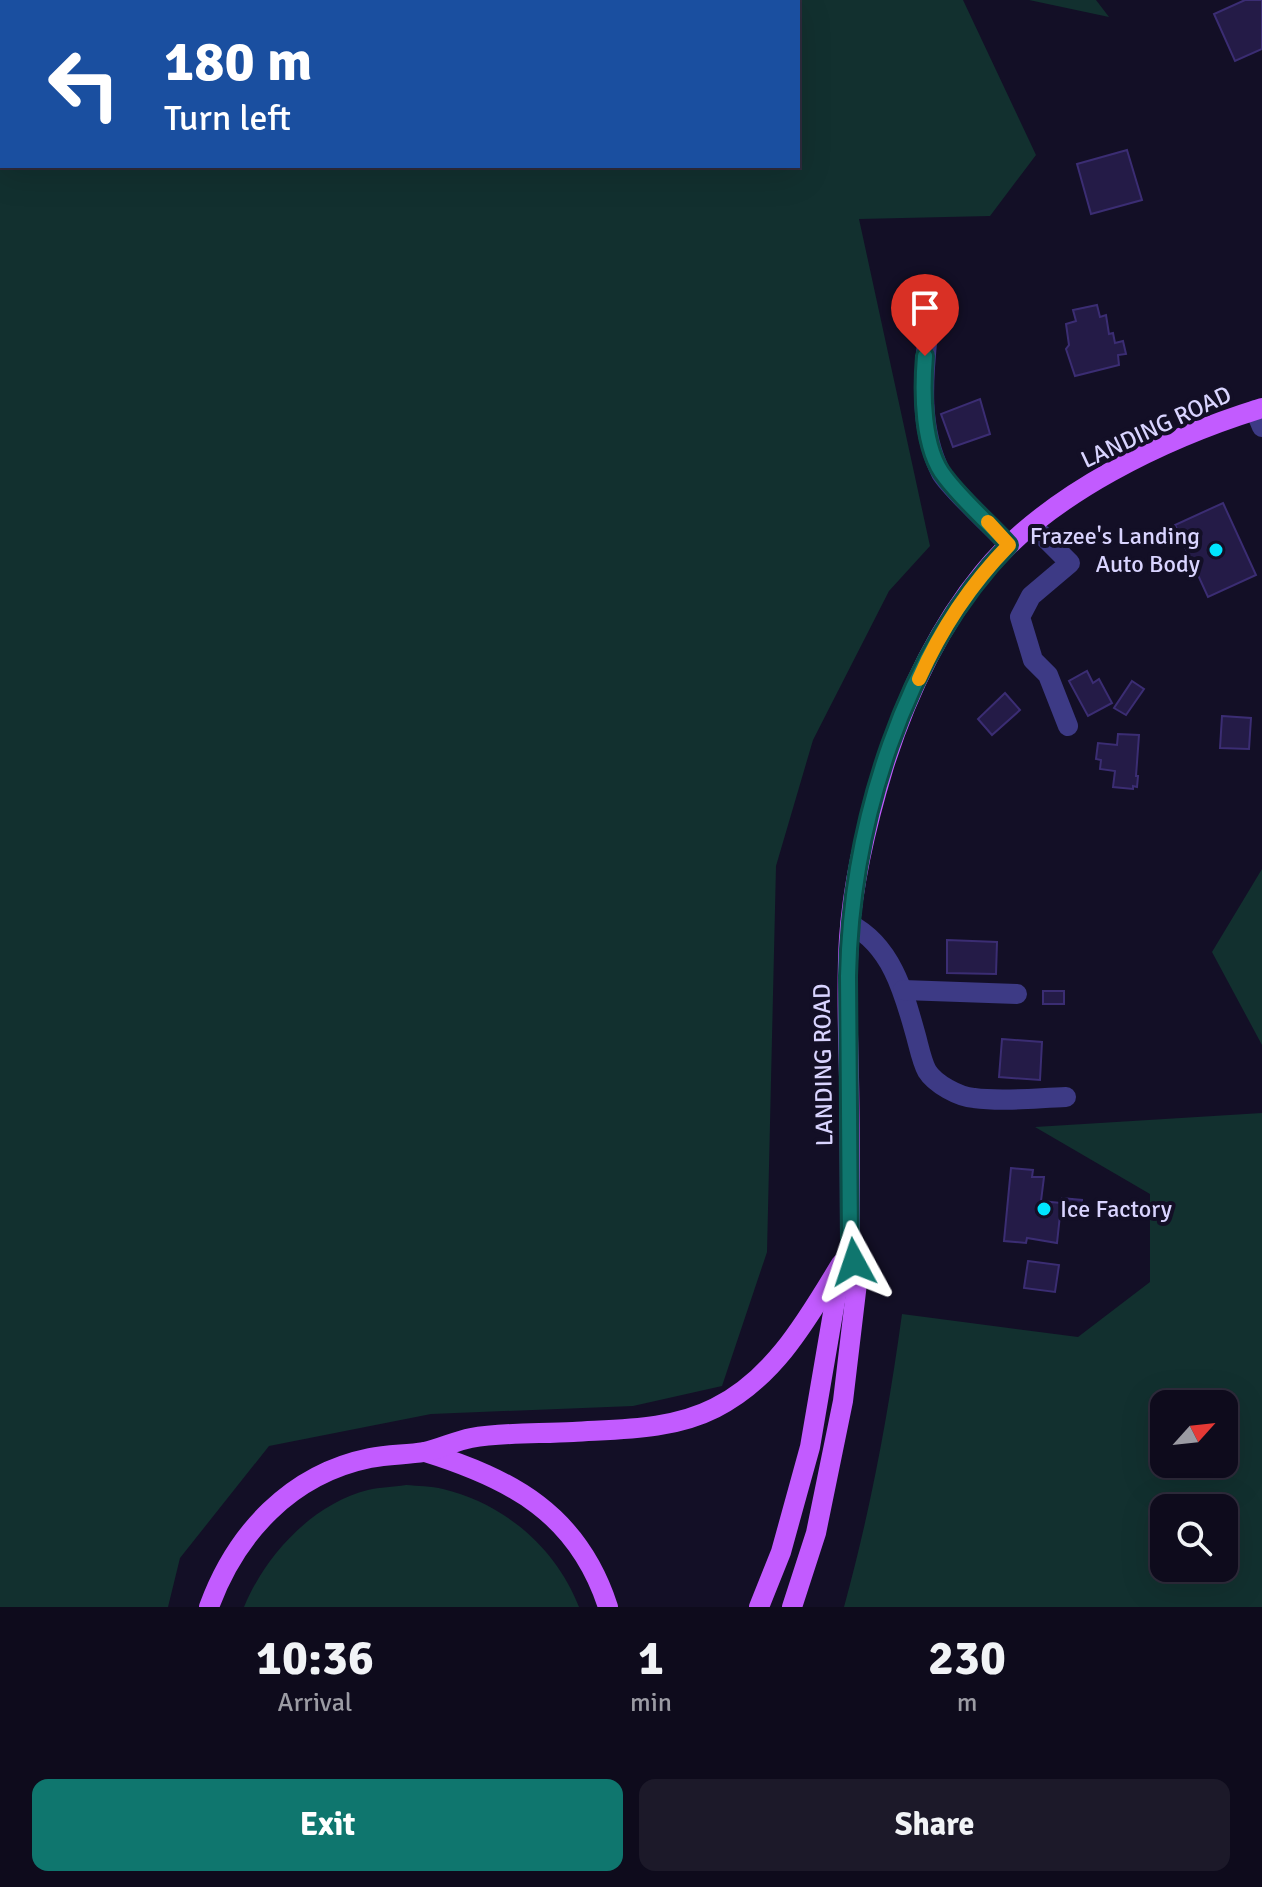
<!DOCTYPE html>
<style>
body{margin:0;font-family:Signika,sans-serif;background:#1c1929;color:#f1f3f6;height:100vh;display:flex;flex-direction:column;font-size:30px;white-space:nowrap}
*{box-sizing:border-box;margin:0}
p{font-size:26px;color:#9b9ba3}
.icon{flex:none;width:44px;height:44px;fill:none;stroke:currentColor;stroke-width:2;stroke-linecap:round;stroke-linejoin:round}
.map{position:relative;height:1607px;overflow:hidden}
.side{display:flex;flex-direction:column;background:#0e0b1c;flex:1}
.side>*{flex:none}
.guide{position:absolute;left:0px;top:0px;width:800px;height:168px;box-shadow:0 8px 32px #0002,0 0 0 2px #2e2b3b;background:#1a4fa0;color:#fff;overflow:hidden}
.needle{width:52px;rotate:63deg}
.controls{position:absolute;left:1150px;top:1390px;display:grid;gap:16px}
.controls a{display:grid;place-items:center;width:88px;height:88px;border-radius:16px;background:#0e0b1c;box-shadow:0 8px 32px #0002,0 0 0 2px #2e2b3b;font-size:40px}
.pin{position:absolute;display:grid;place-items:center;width:68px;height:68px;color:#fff;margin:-82px -34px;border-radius:50% 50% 50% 0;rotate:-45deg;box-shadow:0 0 8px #0007}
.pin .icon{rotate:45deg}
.me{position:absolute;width:88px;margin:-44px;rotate:355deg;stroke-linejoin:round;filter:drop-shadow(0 0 6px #0008)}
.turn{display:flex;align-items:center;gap:28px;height:168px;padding:0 32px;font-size:36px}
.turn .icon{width:104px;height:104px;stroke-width:2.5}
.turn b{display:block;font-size:56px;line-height:68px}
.eta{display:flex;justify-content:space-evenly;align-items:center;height:136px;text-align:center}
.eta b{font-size:48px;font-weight:800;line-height:56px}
.button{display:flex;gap:16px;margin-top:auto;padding:16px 32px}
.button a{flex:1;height:92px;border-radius:16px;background:#0f766e;color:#fff;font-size:32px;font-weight:800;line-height:92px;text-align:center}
.button a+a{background:#1c1929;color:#f1f3f6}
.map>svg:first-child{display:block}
</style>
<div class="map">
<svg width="1262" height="1607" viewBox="0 0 1262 1607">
<rect width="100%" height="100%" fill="#130f26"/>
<g fill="#12302f" fill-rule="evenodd">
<path d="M0,0H963L1036,155L990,216L859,219L930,546L889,591L813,740L776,866L767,1252L722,1386L633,1406L431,1414L269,1446L180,1558L168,1607H0ZM798,2V166H2V2Z"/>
<polygon points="1029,0 1096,0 1109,17"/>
<polygon points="1262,869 1262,1045 1212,952"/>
<path d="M1262,1113V1607H844C871,1508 888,1416 902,1314L1078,1337L1150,1282V1194L1035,1127ZM1164,1404H1224V1464H1164ZM1164,1508H1224V1568H1164Z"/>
<path d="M406,1485C418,1486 431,1486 443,1489C505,1504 556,1548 579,1607H244C265,1556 312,1504 368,1490C380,1487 393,1487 406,1485Z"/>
</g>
<g fill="#241b47" stroke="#3b2d73" stroke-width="2">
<polygon points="1245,0 1262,0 1262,49 1235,61 1214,14"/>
<polygon points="1127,150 1142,200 1091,214 1077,164"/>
<polygon points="1097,305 1100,317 1106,315 1109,334 1113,333 1115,343 1123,341 1126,354 1118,355 1119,365 1075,376 1066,349 1069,345 1066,324 1076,321 1073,310"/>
<polygon points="980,399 990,434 953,447 941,414"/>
<polygon points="1223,503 1256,575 1208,597 1175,525"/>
<polygon points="1087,671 1093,683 1099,679 1112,703 1088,716 1069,681"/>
<polygon points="1132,681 1144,689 1126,715 1114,708"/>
<polygon points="1005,693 1020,710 992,735 978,719"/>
<polygon points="1222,716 1251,718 1249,749 1220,748"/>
<polygon points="1118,734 1139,735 1136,776 1138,776 1137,787 1133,786 1133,789 1113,787 1115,771 1100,769 1101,760 1096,759 1098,743 1117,745"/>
<polygon points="947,940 997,942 996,974 947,973"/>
<rect x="1043" y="991" width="21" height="13"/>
<polygon points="1002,1039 1042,1042 1040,1080 999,1077"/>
<polygon points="1011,1168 1033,1170 1032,1177 1044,1177 1041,1201 1061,1203 1062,1198 1082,1200 1081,1217 1060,1215 1057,1243 1027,1238 1026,1243 1004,1241"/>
<polygon points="1028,1261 1059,1265 1055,1292 1024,1288"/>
</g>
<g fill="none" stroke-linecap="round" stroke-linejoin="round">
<g stroke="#3d3a85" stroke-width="20">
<path d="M928,333C923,380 919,429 941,473C950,489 994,528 1009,545"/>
<polyline points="1255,410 1262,427"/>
<polyline points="1032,525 1070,563 1031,596 1020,617 1033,660 1048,675 1068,726"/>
<path d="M850,924C892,946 904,993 916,1036C919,1047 922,1062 927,1071C935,1084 959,1097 974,1098C1003,1102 1036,1098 1066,1097"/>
<polyline points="903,990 1017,994"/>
</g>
<g stroke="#c25bff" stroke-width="20">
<path d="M425,1452C512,1479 578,1514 608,1607"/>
<path d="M209,1607C236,1533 291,1474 370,1458C388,1454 406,1455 424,1452C440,1449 455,1441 471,1438C504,1432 540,1434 573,1432C621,1429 672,1430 715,1408C775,1378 808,1318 841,1264"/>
<polyline points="759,1607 781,1552 810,1447 839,1278"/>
<path d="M792,1607L816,1533L843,1401L857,1283L850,1241C850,1187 850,1132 849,1077C848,1031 846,984 849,938C853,879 867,822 884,766C906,697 937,629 983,573C1049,493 1165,438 1262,408"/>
</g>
</g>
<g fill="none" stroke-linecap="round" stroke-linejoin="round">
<g stroke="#0a4d48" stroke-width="20">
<path id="route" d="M854,1262L850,1241L848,976C851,826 903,654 1009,545C988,522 963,501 945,477C922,449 922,391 925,356"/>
</g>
<use href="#route" stroke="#0f766e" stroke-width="14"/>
<path stroke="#f59e0b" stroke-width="14" d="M919,679C941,629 971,584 1009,545L988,522"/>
</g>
<g fill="#00e5ff" stroke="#130f26" stroke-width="3">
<circle cx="1216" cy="550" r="8"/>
<circle cx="1044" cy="1209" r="8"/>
</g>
<g text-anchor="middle" stroke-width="8" stroke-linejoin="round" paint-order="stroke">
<g font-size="24" fill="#d9d4ff" stroke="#130f26">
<text transform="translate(1156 427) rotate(-25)" y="8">LANDING ROAD</text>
<text transform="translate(823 1065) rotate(-91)" y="8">LANDING ROAD</text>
</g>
<g font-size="24" fill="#d9d4ff" stroke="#130f26" text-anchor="end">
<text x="1200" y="544">Frazee's Landing<tspan x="1200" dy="28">Auto Body</tspan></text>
<text x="1060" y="1217" text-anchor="start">Ice Factory</text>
</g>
</g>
</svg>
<div class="controls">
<a><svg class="needle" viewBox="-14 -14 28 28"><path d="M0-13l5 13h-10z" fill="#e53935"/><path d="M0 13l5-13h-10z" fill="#9b9ba3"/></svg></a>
<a><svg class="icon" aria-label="search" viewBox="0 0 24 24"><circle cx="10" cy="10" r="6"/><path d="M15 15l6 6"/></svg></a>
</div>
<div class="pin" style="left:925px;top:356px;background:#d93025"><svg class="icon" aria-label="arrive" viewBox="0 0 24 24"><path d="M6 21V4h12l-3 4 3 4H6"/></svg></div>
<svg class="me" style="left:854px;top:1262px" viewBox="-20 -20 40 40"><path d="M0-17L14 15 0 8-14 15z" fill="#0f766e" stroke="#fff" stroke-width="4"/></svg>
<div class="guide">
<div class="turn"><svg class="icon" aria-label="left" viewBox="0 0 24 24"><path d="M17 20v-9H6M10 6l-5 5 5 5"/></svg><div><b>180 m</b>Turn left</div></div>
</div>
</div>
<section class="side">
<div class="eta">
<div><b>10:36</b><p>Arrival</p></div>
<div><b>1</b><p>min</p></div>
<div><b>230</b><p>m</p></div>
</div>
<div class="button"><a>Exit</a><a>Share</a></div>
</section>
